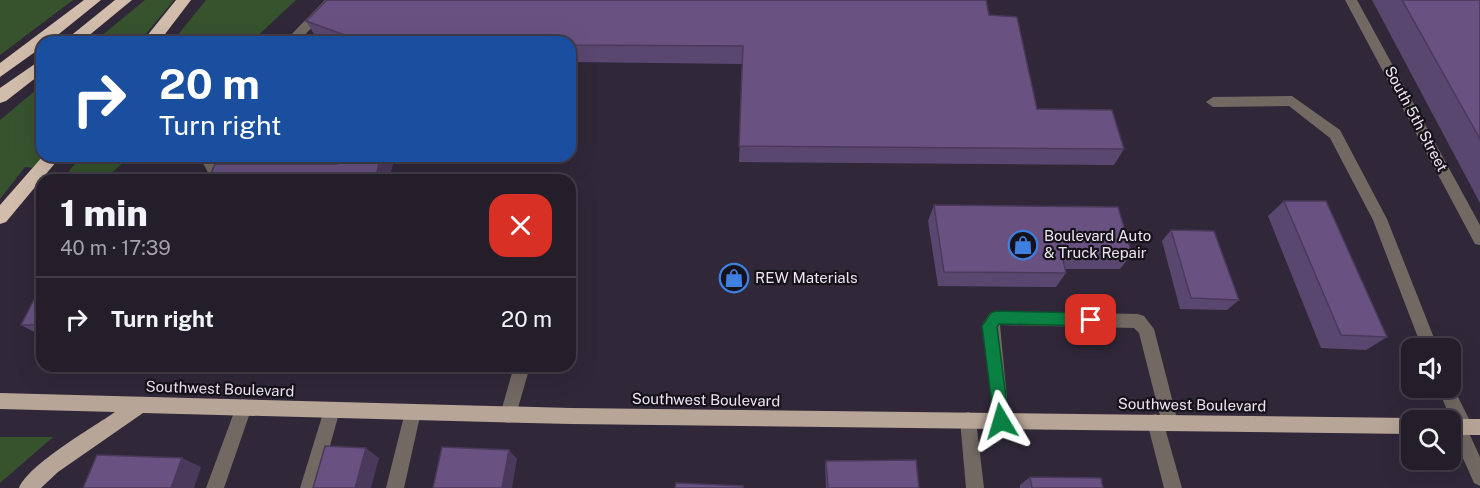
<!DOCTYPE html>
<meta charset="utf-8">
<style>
body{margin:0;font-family:"Public Sans",sans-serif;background:#2c2733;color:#f1f3f6;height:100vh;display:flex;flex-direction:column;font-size:22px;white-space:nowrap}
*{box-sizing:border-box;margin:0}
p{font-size:20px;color:#a3a2a9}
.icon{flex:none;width:33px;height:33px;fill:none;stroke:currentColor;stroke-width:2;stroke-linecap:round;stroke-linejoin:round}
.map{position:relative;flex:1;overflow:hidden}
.side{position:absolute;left:36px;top:174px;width:540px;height:198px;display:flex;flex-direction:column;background:#241e2b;border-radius:18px;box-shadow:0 6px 24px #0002,0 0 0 2px #413c47}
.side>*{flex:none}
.top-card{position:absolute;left:36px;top:36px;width:540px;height:126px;border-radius:18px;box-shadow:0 6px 24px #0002,0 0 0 2px #413c47;background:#1a4fa0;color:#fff;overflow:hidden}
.tools{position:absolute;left:1401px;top:338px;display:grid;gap:12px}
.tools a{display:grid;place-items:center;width:60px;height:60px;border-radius:12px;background:#241e2b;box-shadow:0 6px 24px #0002,0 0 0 2px #413c47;font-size:30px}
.pin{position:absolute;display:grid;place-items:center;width:51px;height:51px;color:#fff;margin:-26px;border-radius:12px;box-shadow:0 3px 9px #0006}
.me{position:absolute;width:66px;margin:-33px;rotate:353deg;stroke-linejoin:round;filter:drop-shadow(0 0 4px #0008)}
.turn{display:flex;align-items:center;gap:21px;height:126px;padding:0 24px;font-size:27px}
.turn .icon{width:78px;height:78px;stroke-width:2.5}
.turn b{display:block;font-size:42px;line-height:51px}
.round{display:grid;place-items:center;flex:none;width:63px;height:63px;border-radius:18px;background:#2c2733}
.summary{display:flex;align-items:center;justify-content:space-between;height:102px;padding:0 24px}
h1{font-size:36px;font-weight:800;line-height:45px}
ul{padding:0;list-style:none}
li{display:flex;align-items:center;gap:18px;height:84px;padding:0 24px;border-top:2px solid #413c47}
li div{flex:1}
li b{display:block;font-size:22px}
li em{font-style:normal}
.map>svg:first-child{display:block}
</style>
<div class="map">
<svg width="1480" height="488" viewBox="0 0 1480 488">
<rect width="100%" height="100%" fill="#302839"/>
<g fill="#36532e">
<polygon points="0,0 73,0 0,55"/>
<polygon points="145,0 174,0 139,42 94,42"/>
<polygon points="206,0 296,0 251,42 172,42"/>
<polygon points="42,85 42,156 46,156 36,168 25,167 0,199 0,120"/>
<polygon points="81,156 130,156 104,180 62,180"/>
<polygon points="0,437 53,437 0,483"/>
</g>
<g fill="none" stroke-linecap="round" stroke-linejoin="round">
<g fill="#716962" fill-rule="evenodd">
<polygon points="325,0 338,0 298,42 284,42"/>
<polygon points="1345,0 1357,0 1480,225 1480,245 1475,244"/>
<polygon points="1292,96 1340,130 1387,219 1438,348 1422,348 1373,220 1330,138 1289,106 1213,107 1206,102 1213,97"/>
<polygon points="199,156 213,156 219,167 236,169 238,173 236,177 231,179 210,176"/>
<polygon points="996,311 1138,314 1144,316 1154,329 1178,422 1176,428 1170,430 1165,428 1182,488 1164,488 1147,422 1149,416 1155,414 1160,416 1139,333 1134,328 1000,325 1009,421 1007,427 1001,429 995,427 982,325 990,313"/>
<polygon points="514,366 530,366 516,415 514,421 508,423 502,421 500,415"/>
<polygon points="1450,381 1473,427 1469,433 1480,457 1480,486 1474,483 1450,429 1452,421 1437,387 1450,387"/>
<polygon points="244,399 250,401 252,407 224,488 206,488 236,407 238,401"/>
<polygon points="332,402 338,404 340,410 318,488 300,488 324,410 326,404"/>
<polygon points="413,404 419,406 421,412 404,488 386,488 405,412 407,406"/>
<polygon points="968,412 974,414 976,420 984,488 966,488 960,420 962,414"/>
</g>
<g fill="#b7a597" fill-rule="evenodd">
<path d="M0,393L571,408L1412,418L1418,420H1412V434L571,424L143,413L58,472L41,488H19C29,464 92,428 115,412L0,409Z"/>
<polygon points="1450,419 1480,419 1480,435 1450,435 1450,420 1447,420"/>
</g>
<g fill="#d2bdac" fill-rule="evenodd">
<polygon points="84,0 101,0 49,42 42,42 42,47 0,77 0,63"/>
<polygon points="115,0 132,0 81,42 63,42"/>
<polygon points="176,0 191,0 159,42 142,42"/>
<polygon points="42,59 42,73 6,101 0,103 0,88"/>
<polygon points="43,156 61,156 6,222 0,224 0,205"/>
</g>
</g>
<g fill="#5a4770">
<polygon points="1372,0 1480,0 1480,203"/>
<polygon points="989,15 1037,109 1124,149 1114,165 739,162 743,64 570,62 570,42 324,42 317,39 306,21"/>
<polygon points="227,156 493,156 493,158 394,158 389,180 235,164"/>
<polygon points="1284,201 1387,337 1366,350 1321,348 1268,216"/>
<polygon points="934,205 1132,254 1120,269 1065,269 1066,273 1056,287 938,286 928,221"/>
<polygon points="1171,230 1239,300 1227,310 1180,309 1162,241"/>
<polygon points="42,284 42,335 38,334 21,325"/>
<polygon points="826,461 919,488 826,488 825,465"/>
<polygon points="1030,477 1103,488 1020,488 1020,485"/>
</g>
<g fill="#4a395b">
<polygon points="381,156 393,156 394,158 389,180 375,180"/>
<polygon points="366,448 379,458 371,488 355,488"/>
<polygon points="509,450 517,459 512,488 502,488"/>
<polygon points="182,458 201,467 194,488 171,488"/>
</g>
<g fill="#695282" stroke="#4a395b" stroke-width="1.5">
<polygon points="327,0 986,0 989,15 1017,17 1037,109 1112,110 1124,149 739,146 743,46 570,45 570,42 364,42 306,21"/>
<polygon points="1402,0 1480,0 1480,139"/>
<polygon points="328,156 381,156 375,180 208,180 215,164 337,164 334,159"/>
<polygon points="1284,201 1326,201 1387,337 1341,335"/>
<polygon points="934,205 1118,207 1132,254 1062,255 1066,273 944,272"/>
<polygon points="1171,230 1214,231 1239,300 1191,298"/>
<polygon points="42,284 42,325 21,325"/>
<polygon points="325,446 366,448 355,488 313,488"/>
<polygon points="442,447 509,450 502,488 433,488"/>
<polygon points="97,455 182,458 171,488 83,488"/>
<polygon points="916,460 919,488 828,488 826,461"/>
<polygon points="1030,477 1101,478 1103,488 1032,488"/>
<polygon points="676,483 743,486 743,488 675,488"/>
</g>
<polygon fill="#0b8043" stroke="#07532c" stroke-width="1.5" points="996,311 1091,313 1096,315 1098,320 1096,324 1091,326 999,324 997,327 1009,421 1007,426 1001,428 996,426 994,421 982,326 991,313"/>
<defs>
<g id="shop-ring" transform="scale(1.5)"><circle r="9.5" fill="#16121a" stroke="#3f7fe0" stroke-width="1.5"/><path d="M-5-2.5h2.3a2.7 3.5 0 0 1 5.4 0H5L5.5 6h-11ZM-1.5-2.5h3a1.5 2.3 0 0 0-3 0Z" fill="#3f7fe0"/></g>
</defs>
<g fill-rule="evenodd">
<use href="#shop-ring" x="1023" y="245"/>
<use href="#shop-ring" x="734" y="278"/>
</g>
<g text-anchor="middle" stroke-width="4.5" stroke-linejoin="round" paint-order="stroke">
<g font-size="15" fill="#ece6f2" stroke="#16121a">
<text transform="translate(1416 119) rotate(62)" y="5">South 5th Street</text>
<text transform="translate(220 389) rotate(2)" y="5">Southwest Boulevard</text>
<text transform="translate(706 400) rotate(1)" y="5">Southwest Boulevard</text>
<text transform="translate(1192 405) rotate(1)" y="5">Southwest Boulevard</text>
</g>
<g font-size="15" fill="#ece6f2" stroke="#16121a" text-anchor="start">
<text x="1044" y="241">Boulevard Auto<tspan x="1044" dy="17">&amp; Truck Repair</tspan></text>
<text x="755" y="283">REW Materials</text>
</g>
</g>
</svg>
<div class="tools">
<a><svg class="icon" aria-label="sound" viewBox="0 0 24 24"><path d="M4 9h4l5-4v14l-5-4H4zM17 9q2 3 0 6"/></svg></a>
<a><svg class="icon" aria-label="search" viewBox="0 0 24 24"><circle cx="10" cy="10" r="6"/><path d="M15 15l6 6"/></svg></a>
</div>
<div class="pin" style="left:1091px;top:320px;background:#d93025"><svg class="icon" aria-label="arrive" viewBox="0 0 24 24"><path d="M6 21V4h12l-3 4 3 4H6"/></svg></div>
<svg class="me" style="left:1001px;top:421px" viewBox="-20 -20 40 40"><path d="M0-17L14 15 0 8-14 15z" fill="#0b8043" stroke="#fff" stroke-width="4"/></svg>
<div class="top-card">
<div class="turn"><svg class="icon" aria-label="right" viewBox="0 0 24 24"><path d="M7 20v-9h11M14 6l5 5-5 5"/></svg><div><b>20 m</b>Turn right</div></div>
</div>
<section class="side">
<div class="summary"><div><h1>1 min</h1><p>40 m · 17:39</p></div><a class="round" style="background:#d93025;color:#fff"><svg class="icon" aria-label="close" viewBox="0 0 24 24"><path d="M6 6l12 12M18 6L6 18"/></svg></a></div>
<ul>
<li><svg class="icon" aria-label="right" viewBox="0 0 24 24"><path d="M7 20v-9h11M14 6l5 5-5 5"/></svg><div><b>Turn right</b></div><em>20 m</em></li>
</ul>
</section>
</div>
